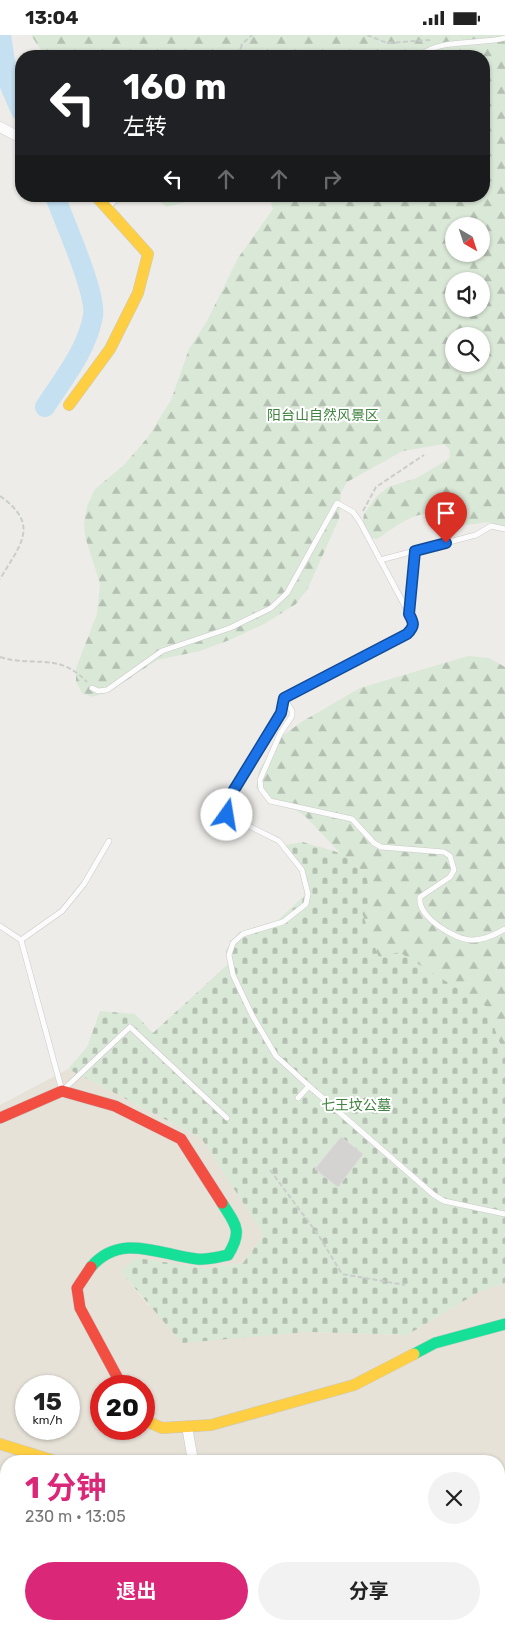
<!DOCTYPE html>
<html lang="zh">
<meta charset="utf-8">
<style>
body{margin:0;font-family:Rubik,"Noto Sans SC",sans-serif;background:#f2f2f2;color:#222;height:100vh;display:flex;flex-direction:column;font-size:19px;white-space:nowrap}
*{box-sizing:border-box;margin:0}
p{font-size:16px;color:#767676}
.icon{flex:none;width:28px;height:28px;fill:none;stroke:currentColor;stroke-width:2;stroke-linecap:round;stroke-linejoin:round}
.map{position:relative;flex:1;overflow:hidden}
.details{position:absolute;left:0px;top:1420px;width:505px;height:175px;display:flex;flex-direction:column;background:#fff;border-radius:20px 20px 0 0;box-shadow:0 1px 4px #0004}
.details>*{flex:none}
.hud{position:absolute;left:15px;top:15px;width:475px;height:152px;border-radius:20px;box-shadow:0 1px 4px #0004;background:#202124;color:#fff;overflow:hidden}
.needle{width:32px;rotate:141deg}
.fabs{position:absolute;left:445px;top:182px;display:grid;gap:10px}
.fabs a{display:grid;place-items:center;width:45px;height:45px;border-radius:50%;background:#fff;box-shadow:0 1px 4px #0004;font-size:25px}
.speed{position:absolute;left:15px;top:1340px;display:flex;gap:10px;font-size:25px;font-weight:700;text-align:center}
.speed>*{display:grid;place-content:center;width:65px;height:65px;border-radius:50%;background:#fff;box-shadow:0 1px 4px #0004;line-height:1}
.speed small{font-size:12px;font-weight:400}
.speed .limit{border:8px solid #d22;background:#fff;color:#111}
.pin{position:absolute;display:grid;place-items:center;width:42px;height:42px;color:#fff;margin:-51px -21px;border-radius:50% 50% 50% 0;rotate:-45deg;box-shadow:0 0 5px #0007}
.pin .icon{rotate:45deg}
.me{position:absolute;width:55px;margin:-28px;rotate:13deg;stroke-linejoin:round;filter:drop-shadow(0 0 4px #0008)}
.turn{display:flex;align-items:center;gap:18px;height:105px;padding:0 25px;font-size:22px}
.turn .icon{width:65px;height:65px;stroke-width:2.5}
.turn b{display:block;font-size:35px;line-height:42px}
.lanes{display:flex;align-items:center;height:48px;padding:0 25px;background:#0003;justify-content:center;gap:25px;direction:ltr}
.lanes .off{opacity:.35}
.round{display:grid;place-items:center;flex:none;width:52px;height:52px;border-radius:26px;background:#f2f2f2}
.summary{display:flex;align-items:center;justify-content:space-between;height:85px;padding:0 25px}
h1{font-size:30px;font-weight:700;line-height:38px;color:#db2777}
.cta{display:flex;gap:10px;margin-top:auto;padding:10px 25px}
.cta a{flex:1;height:58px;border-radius:30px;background:#db2777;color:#fff;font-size:20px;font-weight:700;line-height:58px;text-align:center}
.cta a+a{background:#f2f2f2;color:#222}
.status{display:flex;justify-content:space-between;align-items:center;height:35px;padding:0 25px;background:#fff;direction:ltr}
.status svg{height:14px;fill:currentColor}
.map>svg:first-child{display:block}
</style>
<div class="status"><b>13:04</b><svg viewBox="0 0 49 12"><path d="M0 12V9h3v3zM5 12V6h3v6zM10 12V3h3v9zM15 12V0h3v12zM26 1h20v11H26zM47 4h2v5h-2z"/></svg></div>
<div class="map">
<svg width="505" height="1595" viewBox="0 0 505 1595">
<defs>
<pattern id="green-dots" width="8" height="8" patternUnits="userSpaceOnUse" patternTransform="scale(1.25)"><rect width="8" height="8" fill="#dae8d7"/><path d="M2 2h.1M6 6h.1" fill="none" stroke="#b4c0b2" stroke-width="1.8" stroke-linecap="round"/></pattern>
<pattern id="forest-firs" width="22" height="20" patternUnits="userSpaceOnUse" patternTransform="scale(1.25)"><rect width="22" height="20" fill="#dae8d7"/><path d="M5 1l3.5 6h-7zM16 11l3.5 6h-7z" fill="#b4c0b2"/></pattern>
<pattern id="cemetery-stones" width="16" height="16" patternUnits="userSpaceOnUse" patternTransform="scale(1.25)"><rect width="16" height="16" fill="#dae8d7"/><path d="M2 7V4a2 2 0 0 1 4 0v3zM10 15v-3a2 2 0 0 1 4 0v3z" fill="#b4c0b2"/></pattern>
</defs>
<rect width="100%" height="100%" fill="#eeece9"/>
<path fill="#e6e2d8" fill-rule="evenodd" d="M68,1034L201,1103L264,1200L243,1228L206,1233L172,1229L121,1237L148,1270L309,1297L407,1300L479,1257L505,1248V1595H0V1070ZM26,1351H69V1394H26ZM101,1351H144V1394H101ZM6,1426H499V1589H6Z"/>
<polygon fill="url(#green-dots)" points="348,1589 423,1589 402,1595 327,1595"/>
<g fill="url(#forest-firs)" fill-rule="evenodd">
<path d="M31,0H505V496C487,480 480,492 461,489C453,488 448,480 440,479C415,474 396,492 377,504L367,502L362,492L364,479L376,462L388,452L417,443L450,423L449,414L444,409L403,416L347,447L341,458L339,484L308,553L296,569L264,589L232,604L200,616L157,625L109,657L92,662L82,658L76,647V633L97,579L100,549L85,501L84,489L87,471L95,454L124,430L148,402L171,365L189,314L207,286L238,223L273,174L269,161H484V21H45ZM454,191H481V219H454ZM454,246H481V274H454ZM454,301H481V329H454Z"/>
<polygon points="151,161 193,161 182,168 167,172"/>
<polygon points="468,621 489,623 505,632 505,1023 487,972 379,924 362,878 365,838 340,818 306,782 290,771 265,761 256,753 259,735 271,716 282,701 303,686 360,653"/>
</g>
<polygon fill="url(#cemetery-stones)" points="303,807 340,818 365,838 373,863 362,878 379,923 399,917 487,972 505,1023 505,1248 479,1257 407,1300 309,1297 182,1308 121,1237 136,1223 206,1233 243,1228 264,1200 201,1103 68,1034 87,1012 100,976 135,979 153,998 229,928 225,916 239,897 278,885 305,860 303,840 280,811"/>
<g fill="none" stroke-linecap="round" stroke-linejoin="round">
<g stroke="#c4e0f1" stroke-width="20">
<polyline points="1,0 8,46 21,76"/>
<path d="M45,372C63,344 87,315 93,281C97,259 64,186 55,161"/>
</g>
</g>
<polygon fill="#d5d3d2" stroke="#dddcd8" points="341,1102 363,1119 338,1152 315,1134"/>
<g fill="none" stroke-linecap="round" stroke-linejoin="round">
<g stroke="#cbcac9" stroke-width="6">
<g id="lane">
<path d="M420,21C439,3 481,10 505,3"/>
<polyline points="108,172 120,161"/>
<polyline points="380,525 476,500 491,491 505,494"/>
<polyline points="409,578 415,516"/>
<polyline points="92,653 98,656 107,655 162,616 230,593 271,573 287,558 337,468 353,477 360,487 414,588 413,593 407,599 284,663 281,678 226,768 227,780 279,806 302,835 308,859 306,869 283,887 243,899 233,908 229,920 233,940 252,980 276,1021 309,1051"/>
<path d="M284,663L292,676V681L280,699L260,745L261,754L270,766L352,784L374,808L381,812L444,817L450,821L454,835L450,842L420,862C417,882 455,905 472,905C484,905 495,900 505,894"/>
<polyline points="109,806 84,849 62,876 21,905 62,1056 130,992 227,1083"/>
<polyline points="0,891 21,905"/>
<polyline points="298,1063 309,1051 434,1160 444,1166 505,1179"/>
</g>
</g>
<g stroke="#cbcac9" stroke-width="11">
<g id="street">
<polyline points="0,92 21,103"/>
<polyline points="187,1391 193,1426"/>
<polyline points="499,1449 505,1448"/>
<polyline points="0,1471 6,1478"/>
<polyline points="0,1537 6,1536"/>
<polyline points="499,1546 505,1544"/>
<polyline points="499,1584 505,1576"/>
<polyline points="0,1588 6,1584"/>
<polyline points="492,1589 496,1595"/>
<polyline points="310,1595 334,1589"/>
<polyline points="438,1595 443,1589"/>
</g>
</g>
<g stroke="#c8c9c8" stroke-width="12">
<g id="fast">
<path d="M91,1232C121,1197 160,1220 197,1224C208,1225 217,1222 228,1220C243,1196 236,1190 222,1168"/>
<polyline points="414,1319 435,1308 505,1289"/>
</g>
</g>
<g stroke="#c8c9c8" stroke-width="12">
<g id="slow">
<polyline points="69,370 110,314 138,258 148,219 96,161"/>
<polyline points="144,1385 162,1393 211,1390 354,1350 414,1319"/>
<polyline points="0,1409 55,1426"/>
</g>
</g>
<g stroke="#c8c9c8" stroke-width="12">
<g id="jam">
<polyline points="0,1083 62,1056 115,1071 181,1104 222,1168"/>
<polyline points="91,1232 77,1253 80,1273 122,1351"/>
</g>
</g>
<g stroke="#cacecb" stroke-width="2" stroke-dasharray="5 2.5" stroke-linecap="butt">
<polyline points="367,0 387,8 430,5"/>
<polyline points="239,21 242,9 252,0"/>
<path d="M0,461C41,490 20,510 0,544"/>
<polyline points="363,476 376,452 424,420"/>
<path d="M0,622C35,633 57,616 87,647"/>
<polyline points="270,1135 319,1201 342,1239 405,1250"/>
</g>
<use href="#lane" stroke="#fcfcfc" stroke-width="5"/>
<use href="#street" stroke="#fcfcfc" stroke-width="10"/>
<use href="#fast" stroke="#16e098" stroke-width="11"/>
<use href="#slow" stroke="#ffcf43" stroke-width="11"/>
<use href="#jam" stroke="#f24e42" stroke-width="11"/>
</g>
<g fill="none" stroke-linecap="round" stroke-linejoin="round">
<g stroke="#114b97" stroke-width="12">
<path id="route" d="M227,780L226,768L281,678L284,663L407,599C415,591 414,588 409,579L415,516L446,508"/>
</g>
<use href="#route" stroke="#1a73e8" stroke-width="9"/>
</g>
<g text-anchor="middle" stroke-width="4" stroke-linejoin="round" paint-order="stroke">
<g font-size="14" fill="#418341" stroke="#fff">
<text x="323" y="385">阳台山自然风景区</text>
<text x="356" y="1075">七王坟公墓</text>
</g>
</g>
</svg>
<div class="fabs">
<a><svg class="needle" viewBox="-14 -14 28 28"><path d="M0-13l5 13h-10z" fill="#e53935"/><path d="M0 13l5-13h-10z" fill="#767676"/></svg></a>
<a><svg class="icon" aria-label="sound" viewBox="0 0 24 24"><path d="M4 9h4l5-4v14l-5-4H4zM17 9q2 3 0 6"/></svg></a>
<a><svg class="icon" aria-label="search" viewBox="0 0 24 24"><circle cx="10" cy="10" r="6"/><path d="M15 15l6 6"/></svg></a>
</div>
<div class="speed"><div>15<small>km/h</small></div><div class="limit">20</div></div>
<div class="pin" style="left:446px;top:508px;background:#d93025"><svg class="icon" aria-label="arrive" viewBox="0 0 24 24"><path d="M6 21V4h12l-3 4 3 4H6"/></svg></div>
<svg class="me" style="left:227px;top:780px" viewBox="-20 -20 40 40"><circle r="19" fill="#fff"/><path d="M0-13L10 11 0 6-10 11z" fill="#1a73e8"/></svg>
<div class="hud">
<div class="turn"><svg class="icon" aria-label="left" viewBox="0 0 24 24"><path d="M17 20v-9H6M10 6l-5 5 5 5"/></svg><div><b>160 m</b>左转</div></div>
<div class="lanes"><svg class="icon" aria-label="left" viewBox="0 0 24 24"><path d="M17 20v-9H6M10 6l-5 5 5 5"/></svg><svg class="icon off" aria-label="ahead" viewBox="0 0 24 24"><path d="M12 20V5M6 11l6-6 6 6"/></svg><svg class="icon off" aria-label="ahead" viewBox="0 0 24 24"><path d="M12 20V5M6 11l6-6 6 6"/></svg><svg class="icon off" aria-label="right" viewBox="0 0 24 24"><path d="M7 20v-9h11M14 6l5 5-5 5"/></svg></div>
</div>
<section class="details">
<div class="summary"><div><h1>1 分钟</h1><p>230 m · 13:05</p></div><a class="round"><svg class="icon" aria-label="close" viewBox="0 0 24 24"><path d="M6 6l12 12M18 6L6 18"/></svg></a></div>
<div class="cta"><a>退出</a><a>分享</a></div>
</section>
</div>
